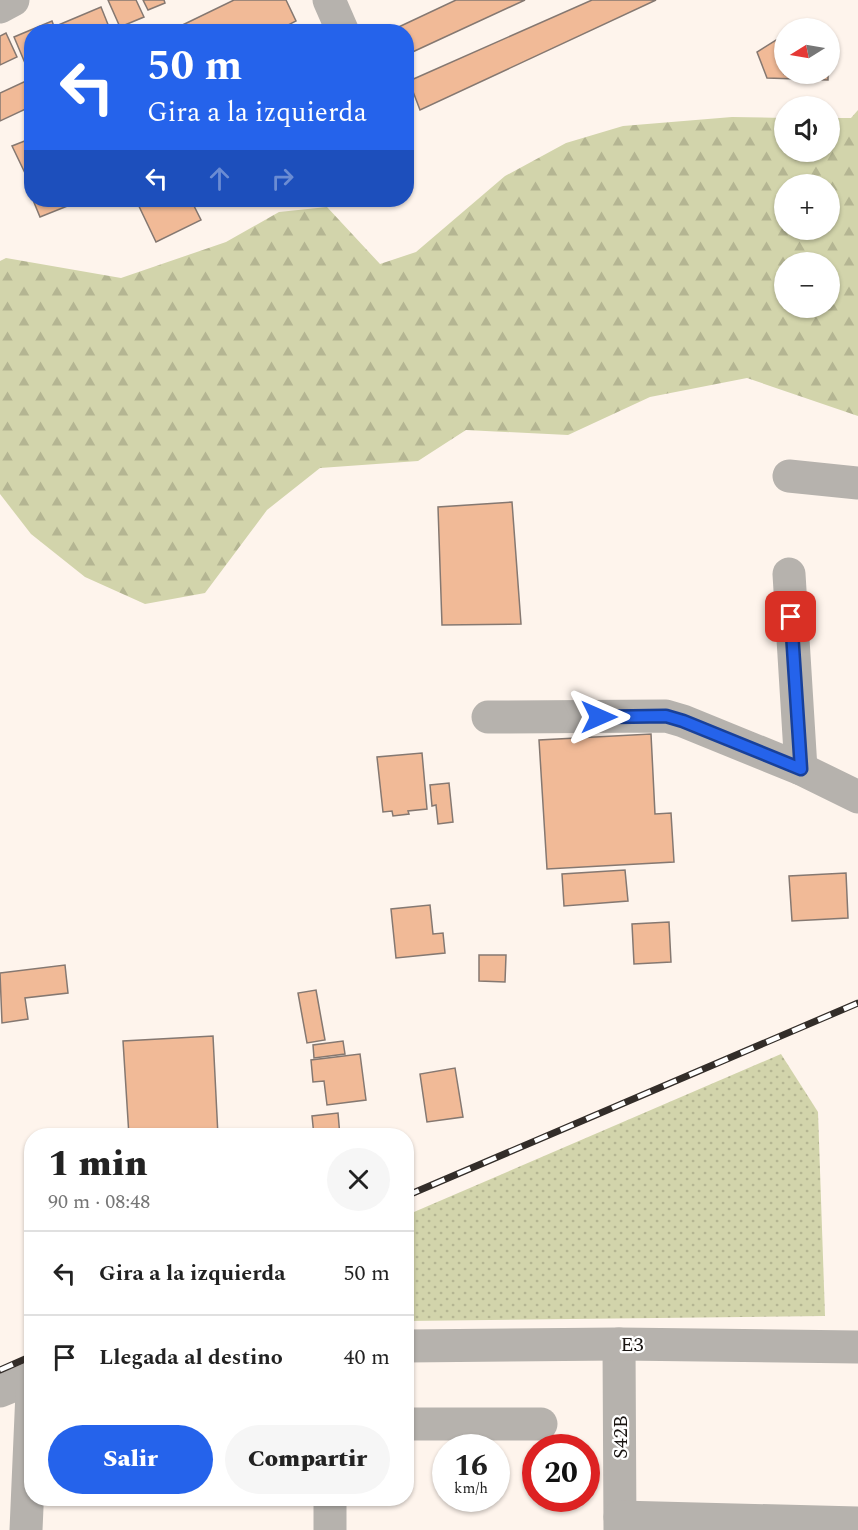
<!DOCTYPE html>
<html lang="es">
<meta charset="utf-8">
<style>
body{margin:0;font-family:Spectral,serif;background:#f6f6f6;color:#222;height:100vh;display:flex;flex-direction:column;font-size:22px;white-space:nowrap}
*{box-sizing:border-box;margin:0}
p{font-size:20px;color:#767676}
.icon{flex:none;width:33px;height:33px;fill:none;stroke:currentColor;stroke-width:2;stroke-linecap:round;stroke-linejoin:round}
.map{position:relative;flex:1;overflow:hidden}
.side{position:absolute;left:24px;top:1128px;width:390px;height:378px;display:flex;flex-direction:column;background:#fff;border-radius:24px;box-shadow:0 2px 4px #0004}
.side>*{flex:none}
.guide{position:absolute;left:24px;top:24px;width:390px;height:183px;border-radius:24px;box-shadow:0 2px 4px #0004;background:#2563eb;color:#fff;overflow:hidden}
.needle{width:39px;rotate:259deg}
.buttons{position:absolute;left:774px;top:18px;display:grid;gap:12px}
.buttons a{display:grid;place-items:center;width:66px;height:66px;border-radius:50%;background:#fff;box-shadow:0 2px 4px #0004;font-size:30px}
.speed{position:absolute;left:432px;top:1434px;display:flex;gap:12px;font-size:30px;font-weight:700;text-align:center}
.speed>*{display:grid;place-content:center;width:78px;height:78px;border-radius:50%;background:#fff;box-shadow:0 2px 4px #0004;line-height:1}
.speed small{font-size:15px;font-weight:400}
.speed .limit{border:9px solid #d22;background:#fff;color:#111}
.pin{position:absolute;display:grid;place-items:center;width:51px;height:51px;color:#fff;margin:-26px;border-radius:12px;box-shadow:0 3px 9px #0006}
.me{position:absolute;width:66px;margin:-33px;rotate:90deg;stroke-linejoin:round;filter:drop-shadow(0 0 4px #0008)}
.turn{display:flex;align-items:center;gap:21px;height:126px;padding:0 24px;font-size:27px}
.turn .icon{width:78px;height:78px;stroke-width:2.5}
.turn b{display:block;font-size:42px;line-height:51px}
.lanes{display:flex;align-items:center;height:57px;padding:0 24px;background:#0003;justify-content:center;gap:30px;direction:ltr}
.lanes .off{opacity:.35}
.round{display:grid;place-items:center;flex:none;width:63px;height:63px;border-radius:32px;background:#f6f6f6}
.head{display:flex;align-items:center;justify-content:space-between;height:102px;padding:0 24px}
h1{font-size:36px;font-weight:800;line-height:45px}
.button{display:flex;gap:12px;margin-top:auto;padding:12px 24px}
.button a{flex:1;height:69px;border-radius:36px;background:#2563eb;color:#fff;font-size:24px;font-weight:800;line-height:69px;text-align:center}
.button a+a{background:#f6f6f6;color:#222}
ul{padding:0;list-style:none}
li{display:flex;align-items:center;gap:18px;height:84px;padding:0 24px;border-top:2px solid #e0e0e0}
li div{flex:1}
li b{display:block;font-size:22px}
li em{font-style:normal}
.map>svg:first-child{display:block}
</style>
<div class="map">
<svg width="858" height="1530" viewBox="0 0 858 1530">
<defs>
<pattern id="grass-dots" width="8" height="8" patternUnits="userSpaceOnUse" patternTransform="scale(1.5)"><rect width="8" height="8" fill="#d2d4ab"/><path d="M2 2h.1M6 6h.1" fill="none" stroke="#b4b592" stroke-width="1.8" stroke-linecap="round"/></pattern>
<pattern id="forest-firs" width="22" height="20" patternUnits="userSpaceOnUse" patternTransform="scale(1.5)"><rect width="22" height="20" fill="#d2d4ab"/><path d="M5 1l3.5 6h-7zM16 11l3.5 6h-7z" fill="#b4b592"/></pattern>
</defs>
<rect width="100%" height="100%" fill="#fef4ec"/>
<polygon fill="url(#grass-dots)" points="781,1054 818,1112 825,1316 407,1321 407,1215"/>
<path fill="url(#forest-firs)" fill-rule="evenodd" d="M858,110V416L747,378L650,397L568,435L466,430L418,461L320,468L267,510L205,593L145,604L85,577L31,534L0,494V261L6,258L121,278L226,242L279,212L327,207L380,264L416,252L505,176L566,143L623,126L732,117L784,118V152H830V118H851ZM784,184H830V230H784ZM784,262H830V308H784Z"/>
<g fill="#f1ba97" stroke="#857871" stroke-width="1.5">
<polygon points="108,0 136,0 144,17 120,27"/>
<polygon points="143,0 164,0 165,3 148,10"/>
<polygon points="234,0 286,0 296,21 275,32 271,32 268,25 255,32 248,32 244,25 230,32 168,32"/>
<polygon points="456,0 525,0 406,55 406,32 388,32"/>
<polygon points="592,0 656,0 420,110 409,81"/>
<polygon points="101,7 111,32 58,32 56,26"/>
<polygon points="52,21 56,32 32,32 32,60 25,63 14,37"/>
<polygon points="6,33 17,57 0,65 0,36"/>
<polygon points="784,35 784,74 828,74 828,80 767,78 757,52"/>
<polygon points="26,81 32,92 32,106 0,121 0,93"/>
<polygon points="32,138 32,170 25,173 12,146"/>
<polygon points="33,200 79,200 80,201 40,217"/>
<polygon points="84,200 103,200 87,206"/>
<polygon points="136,200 191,200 201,220 156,242"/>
<polygon points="512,502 521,624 442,625 438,507"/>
<polygon points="651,734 655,814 671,813 674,862 547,869 539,740"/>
<polygon points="422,753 427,809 408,811 409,814 393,816 392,811 383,812 377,757"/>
<polygon points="449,783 453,822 438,824 436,805 432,806 430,785"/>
<polygon points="625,870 628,901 564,906 562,874"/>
<polygon points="846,873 848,918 792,921 789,876"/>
<polygon points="430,905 433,934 443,933 445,953 396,958 391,909"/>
<polygon points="669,922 671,962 634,964 632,924"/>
<polygon points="479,955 506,955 505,982 479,981"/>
<polygon points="65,965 68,993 25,998 28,1019 2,1023 0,973"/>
<polygon points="316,990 325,1040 307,1043 298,993"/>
<polygon points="213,1036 218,1136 129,1136 123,1041"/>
<polygon points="343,1041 345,1054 314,1058 313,1045"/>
<polygon points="360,1054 366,1100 327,1105 324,1081 313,1082 311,1060"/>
<polygon points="455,1068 463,1117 427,1122 420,1074"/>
<polygon points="338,1113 340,1136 314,1136 312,1116"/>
</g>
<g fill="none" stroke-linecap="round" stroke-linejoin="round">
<g stroke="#b6b2ad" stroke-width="33">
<polyline points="329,0 343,32"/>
<polyline points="0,7 13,0"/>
<polyline points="789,476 858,483"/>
<polyline points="789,574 801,769"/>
<polyline points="488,717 666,716 683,721 801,769 858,797"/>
<polyline points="619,1344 620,1530"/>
<polyline points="406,1346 619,1344 858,1347"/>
<polyline points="0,1391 32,1378"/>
<polyline points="406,1424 541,1424"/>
<polyline points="330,1498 330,1530"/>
<polyline points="620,1517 858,1523"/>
<polyline points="26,1530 32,1392"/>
</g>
<g stroke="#332d29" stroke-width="7">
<g id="rail">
<polyline points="406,1196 858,1003"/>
<polyline points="0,1370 32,1356"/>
</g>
</g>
<use href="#rail" stroke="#fff" stroke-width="4.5" stroke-dasharray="14" stroke-linecap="butt"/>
</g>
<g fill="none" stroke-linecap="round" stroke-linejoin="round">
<g stroke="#184099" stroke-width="15">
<polyline id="route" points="599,717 666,716 683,721 801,769 791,617"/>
</g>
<use href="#route" stroke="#2563eb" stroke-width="10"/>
</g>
<g text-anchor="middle" stroke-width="4.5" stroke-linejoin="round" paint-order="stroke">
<g font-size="20" fill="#181310" stroke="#fff">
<text x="632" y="1351">E3</text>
<text transform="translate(620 1437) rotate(-90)" y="7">S42B</text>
</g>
</g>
</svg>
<div class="buttons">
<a><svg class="needle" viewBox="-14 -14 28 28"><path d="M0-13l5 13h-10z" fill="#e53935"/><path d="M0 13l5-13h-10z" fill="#767676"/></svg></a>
<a><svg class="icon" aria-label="sound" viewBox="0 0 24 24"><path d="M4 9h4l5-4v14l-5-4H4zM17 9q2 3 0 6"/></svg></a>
<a>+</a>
<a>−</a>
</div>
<div class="speed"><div>16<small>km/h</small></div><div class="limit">20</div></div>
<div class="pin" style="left:791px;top:617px;background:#d93025"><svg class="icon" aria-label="arrive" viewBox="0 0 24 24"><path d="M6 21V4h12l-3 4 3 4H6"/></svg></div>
<svg class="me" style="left:599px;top:717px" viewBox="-20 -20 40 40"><path d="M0-17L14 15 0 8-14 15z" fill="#2563eb" stroke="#fff" stroke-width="4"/></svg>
<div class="guide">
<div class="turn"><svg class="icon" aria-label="left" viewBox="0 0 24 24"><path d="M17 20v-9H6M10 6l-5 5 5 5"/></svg><div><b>50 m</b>Gira a la izquierda</div></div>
<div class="lanes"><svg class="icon" aria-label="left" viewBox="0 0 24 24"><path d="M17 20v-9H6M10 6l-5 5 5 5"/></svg><svg class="icon off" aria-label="ahead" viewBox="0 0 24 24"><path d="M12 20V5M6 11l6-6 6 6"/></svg><svg class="icon off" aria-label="right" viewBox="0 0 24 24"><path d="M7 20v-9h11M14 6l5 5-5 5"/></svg></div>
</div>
<section class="side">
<div class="head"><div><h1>1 min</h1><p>90 m · 08:48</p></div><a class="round"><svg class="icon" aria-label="close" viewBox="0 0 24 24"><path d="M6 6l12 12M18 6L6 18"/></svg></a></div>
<ul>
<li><svg class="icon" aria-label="left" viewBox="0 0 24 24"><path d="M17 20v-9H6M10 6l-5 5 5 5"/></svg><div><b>Gira a la izquierda</b></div><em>50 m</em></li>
<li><svg class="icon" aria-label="arrive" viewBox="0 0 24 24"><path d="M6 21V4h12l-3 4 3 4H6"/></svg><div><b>Llegada al destino</b></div><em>40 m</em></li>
</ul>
<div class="button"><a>Salir</a><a>Compartir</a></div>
</section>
</div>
